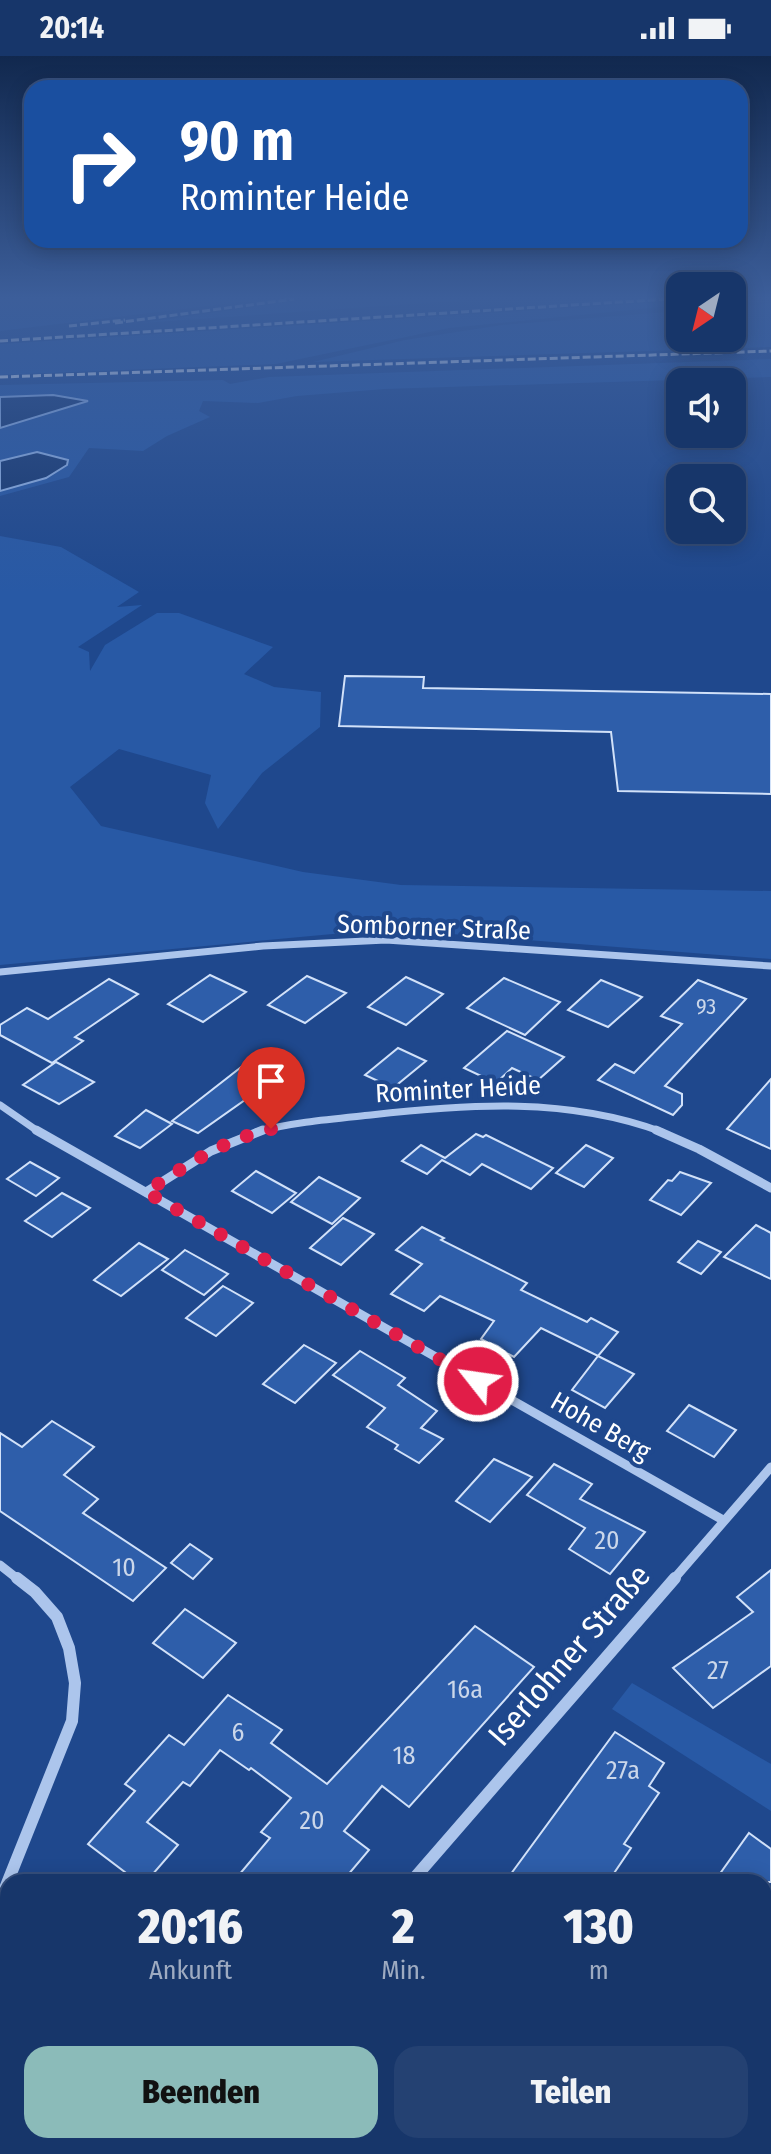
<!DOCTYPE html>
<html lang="de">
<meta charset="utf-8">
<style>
body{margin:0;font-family:"Fira Sans Condensed",sans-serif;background:#244172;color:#f1f3f6;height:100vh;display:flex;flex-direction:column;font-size:30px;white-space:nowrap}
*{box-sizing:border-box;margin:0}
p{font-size:26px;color:#9eabc1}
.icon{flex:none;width:44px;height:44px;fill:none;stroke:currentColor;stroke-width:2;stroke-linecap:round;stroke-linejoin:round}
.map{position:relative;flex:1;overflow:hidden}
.drawer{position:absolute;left:0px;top:1818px;width:772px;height:280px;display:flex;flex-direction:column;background:#17366a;border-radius:24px 24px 0 0;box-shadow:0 4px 20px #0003,0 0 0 2px #36507e}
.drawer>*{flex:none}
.banner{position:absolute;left:24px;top:24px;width:724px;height:168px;border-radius:24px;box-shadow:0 4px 20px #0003,0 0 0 2px #36507e;background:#1a4fa0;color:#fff;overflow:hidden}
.needle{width:52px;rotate:215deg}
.controls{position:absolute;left:666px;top:216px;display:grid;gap:16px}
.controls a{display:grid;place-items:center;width:80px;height:80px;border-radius:16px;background:#17366a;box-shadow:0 4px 20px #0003,0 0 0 2px #36507e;font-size:40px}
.pin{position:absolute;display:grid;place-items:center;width:68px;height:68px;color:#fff;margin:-82px -34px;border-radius:50% 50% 50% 0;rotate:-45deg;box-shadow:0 0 8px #0007}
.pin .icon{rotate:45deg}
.me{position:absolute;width:88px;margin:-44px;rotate:300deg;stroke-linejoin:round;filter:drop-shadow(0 0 6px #0008)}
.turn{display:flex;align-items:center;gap:28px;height:168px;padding:0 24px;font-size:36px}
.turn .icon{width:104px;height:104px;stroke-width:2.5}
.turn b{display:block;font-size:56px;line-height:68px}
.eta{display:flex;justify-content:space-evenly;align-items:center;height:136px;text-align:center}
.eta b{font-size:48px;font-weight:800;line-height:56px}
.primary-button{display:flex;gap:16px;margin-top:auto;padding:16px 24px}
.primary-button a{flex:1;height:92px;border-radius:24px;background:#8bbbb9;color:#111;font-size:32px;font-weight:800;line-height:92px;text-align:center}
.primary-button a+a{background:#244172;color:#f1f3f6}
.status{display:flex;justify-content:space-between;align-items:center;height:56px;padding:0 40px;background:#17366a;direction:ltr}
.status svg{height:22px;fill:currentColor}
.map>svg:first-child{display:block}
</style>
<div class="status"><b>20:14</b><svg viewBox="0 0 49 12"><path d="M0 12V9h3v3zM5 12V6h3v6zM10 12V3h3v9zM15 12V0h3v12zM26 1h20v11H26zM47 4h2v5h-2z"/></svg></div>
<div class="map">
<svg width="771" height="2098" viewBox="0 0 771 2098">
<rect width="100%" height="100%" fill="#1f488d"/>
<g fill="#2859a5">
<polygon points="0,243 267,243 0,275"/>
<polygon points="309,243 484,243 141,267"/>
<polygon points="680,245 680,249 449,272 276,308 0,319 0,288"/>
<polygon points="771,247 771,291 313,306 405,284 502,269 680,255 680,282 732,282 732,251"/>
<polygon points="771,303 771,321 385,333 297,340 258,347 203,345 199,355 210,361 167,380 143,395 89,392 69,421 0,440 0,329 223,324 230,328 269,321"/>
<polygon points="0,480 61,491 139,536 117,551 142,549 78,591 89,596 90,615 105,589 157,557 179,557 273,591 244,618 274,631 321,636 320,671 262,717 218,773 205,747 211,719 119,693 70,731 101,770 303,816 401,829 771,835 771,903 387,873 0,909"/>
<polygon points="632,1627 771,1708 771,1755 612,1653"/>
</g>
<g fill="#15356b" stroke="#9fbfee" stroke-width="2">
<polygon points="53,339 88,345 0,372 0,341"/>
<polygon points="37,396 68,404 67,409 46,422 0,435 0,405"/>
</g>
<g fill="#2e5eaa" stroke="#d1e1f9" stroke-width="2">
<polygon points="345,620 424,621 423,632 771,638 771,738 618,735 611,676 339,670"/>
<polygon points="210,919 246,936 203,966 168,948"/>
<polygon points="307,920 346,937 305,967 268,949"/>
<polygon points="406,921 443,938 406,969 368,951"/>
<polygon points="504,922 560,946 525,979 467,952"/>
<polygon points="109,923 138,938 75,981 83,985 52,1007 0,979 0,969 27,952 48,963"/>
<polygon points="601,924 642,941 608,971 568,954"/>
<polygon points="698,924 746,943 665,1030 682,1038 682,1049 673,1059 598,1024 615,1008 634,1017 682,968 661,960"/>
<polygon points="507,975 564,1001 538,1024 512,1012 496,1027 464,1012"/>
<polygon points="398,992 426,1005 393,1032 365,1019"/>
<polygon points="249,1005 294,1028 262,1053 245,1044 198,1077 172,1065"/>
<polygon points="56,1006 94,1026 59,1048 23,1029"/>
<polygon points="771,1023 771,1093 727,1073"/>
<polygon points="146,1054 172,1068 140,1092 115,1080"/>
<polygon points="476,1078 483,1081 486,1079 553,1112 531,1133 482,1108 470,1119 442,1104 427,1118 402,1105 421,1089 445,1102"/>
<polygon points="586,1089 613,1102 584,1131 556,1117"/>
<polygon points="30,1106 59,1122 36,1140 7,1123"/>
<polygon points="256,1115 296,1137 272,1157 232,1135"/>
<polygon points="680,1116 711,1127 681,1159 650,1144 668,1124 672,1125"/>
<polygon points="319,1121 360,1142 332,1168 291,1146"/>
<polygon points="62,1137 90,1152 52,1181 25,1165"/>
<polygon points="343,1162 374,1178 341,1209 310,1192"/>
<polygon points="756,1169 771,1177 771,1223 724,1201"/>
<polygon points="422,1171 444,1182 441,1184 527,1227 521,1234 587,1266 591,1262 618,1276 598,1300 541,1272 514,1301 481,1283 494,1265 440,1240 424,1255 391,1238 422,1208 396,1194"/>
<polygon points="698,1185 721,1196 701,1218 678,1206"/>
<polygon points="139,1187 168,1203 121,1240 94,1224"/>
<polygon points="185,1194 228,1218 204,1239 162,1214"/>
<polygon points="223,1230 253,1247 216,1280 186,1262"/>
<polygon points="304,1289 336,1307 295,1347 263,1328"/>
<polygon points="360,1295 405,1322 398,1329 437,1355 421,1372 443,1383 419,1407 395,1393 398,1389 367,1371 385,1352 333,1319"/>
<polygon points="598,1300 634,1318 605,1352 572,1334"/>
<polygon points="689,1349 736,1374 714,1401 667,1375"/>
<polygon points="52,1365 94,1391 64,1419 98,1443 83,1457 166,1512 133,1545 0,1455 0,1377 22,1391"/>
<polygon points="494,1403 532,1421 490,1466 456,1445"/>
<polygon points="554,1408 592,1428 580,1443 645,1476 610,1518 569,1493 585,1472 527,1439"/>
<polygon points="190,1488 212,1503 193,1523 171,1507"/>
<polygon points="771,1514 771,1610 713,1652 673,1612 753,1556 737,1541"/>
<polygon points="185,1553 236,1587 203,1622 153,1587"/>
<polygon points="475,1570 534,1611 409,1751 382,1730 344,1775 369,1794 342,1826 233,1826 270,1782 261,1776 291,1742 251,1712 249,1714 220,1694 190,1730 183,1726 147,1766 178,1789 146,1826 138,1826 88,1788 135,1735 125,1728 169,1679 184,1689 228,1639 282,1674 271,1687 327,1728"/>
<polygon points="615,1676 664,1707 649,1730 659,1737 624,1788 631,1792 608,1826 505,1826"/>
<polygon points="749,1777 771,1793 771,1826 714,1826"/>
</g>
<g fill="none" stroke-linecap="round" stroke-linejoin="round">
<g stroke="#acc5ec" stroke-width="7">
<polyline points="0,916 263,890 386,884 771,910"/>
<polyline points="0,1049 39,1076"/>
<path d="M256,1076C293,1066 332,1063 371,1059C469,1048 568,1041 662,1076"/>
</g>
<g stroke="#acc5ec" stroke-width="9">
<polyline points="36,1074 723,1464"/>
<polyline points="656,1074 699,1093 771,1132"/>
<polyline points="146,1136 211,1095 263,1074"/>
<polyline points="0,1509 19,1524"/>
<polyline points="673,1524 771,1411"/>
</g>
<g stroke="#acc5ec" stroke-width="12">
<polyline points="411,1826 675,1522"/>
<polyline points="0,1845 72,1665 75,1627 69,1592 57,1561 35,1536 17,1522"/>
<polyline points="176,2098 183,2090"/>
</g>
<g stroke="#fff" stroke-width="3" stroke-dasharray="8 3" stroke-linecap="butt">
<polyline points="115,267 294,243"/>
<polyline points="69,270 125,264"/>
<polyline points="0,285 668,243"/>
<polyline points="0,321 771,295"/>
</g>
</g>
<linearGradient id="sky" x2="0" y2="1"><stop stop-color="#11284e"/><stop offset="0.45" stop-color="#3c5e9a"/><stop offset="1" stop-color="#3c5e9a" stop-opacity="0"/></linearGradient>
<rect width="771" height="537" fill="url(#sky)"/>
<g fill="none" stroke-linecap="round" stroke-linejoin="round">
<path stroke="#e11d48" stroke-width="14" stroke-dasharray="0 25.2" d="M271,1073C225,1083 185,1110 146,1136L478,1325"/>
</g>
<g text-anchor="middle" stroke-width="8" stroke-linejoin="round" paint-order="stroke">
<g font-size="22" fill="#cbd7ea">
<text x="706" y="958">93</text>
</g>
<g font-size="26" fill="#fff" stroke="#1f488d">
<text transform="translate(434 871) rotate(2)" y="9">Somborner Straße</text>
<text transform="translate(458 1033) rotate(-3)" y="9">Rominter Heide</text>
<text transform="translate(601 1370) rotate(30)" y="9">Hohe Berg</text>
</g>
<g font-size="26" fill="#cbd7ea">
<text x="607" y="1493">20</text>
<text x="124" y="1520">10</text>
<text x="718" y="1623">27</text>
<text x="465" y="1642">16a</text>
<text x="238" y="1685">6</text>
<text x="404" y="1708">18</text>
<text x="623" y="1723">27a</text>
<text x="312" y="1773">20</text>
</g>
<g font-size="32" fill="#fff" stroke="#1f488d">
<text transform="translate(569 1599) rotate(-49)" y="11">Iserlohner Straße</text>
</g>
</g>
</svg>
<div class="controls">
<a><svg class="needle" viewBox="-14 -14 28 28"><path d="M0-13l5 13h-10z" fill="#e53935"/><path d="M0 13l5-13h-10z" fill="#9eabc1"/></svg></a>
<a><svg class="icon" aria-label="sound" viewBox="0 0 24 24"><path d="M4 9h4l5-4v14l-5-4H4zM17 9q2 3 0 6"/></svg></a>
<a><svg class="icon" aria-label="search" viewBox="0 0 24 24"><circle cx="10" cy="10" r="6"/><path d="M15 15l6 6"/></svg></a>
</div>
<div class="pin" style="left:271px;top:1073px;background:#d93025"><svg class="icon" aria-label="arrive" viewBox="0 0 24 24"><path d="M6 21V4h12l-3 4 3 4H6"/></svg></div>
<svg class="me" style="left:478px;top:1325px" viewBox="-20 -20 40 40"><circle r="17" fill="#e11d48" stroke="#fff" stroke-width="3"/><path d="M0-11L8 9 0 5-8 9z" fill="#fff"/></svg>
<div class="banner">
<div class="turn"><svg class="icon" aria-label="right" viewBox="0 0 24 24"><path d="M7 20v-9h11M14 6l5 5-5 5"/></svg><div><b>90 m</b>Rominter Heide</div></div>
</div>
<section class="drawer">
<div class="eta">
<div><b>20:16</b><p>Ankunft</p></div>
<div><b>2</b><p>Min.</p></div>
<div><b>130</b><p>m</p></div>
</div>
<div class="primary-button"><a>Beenden</a><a>Teilen</a></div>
</section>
</div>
